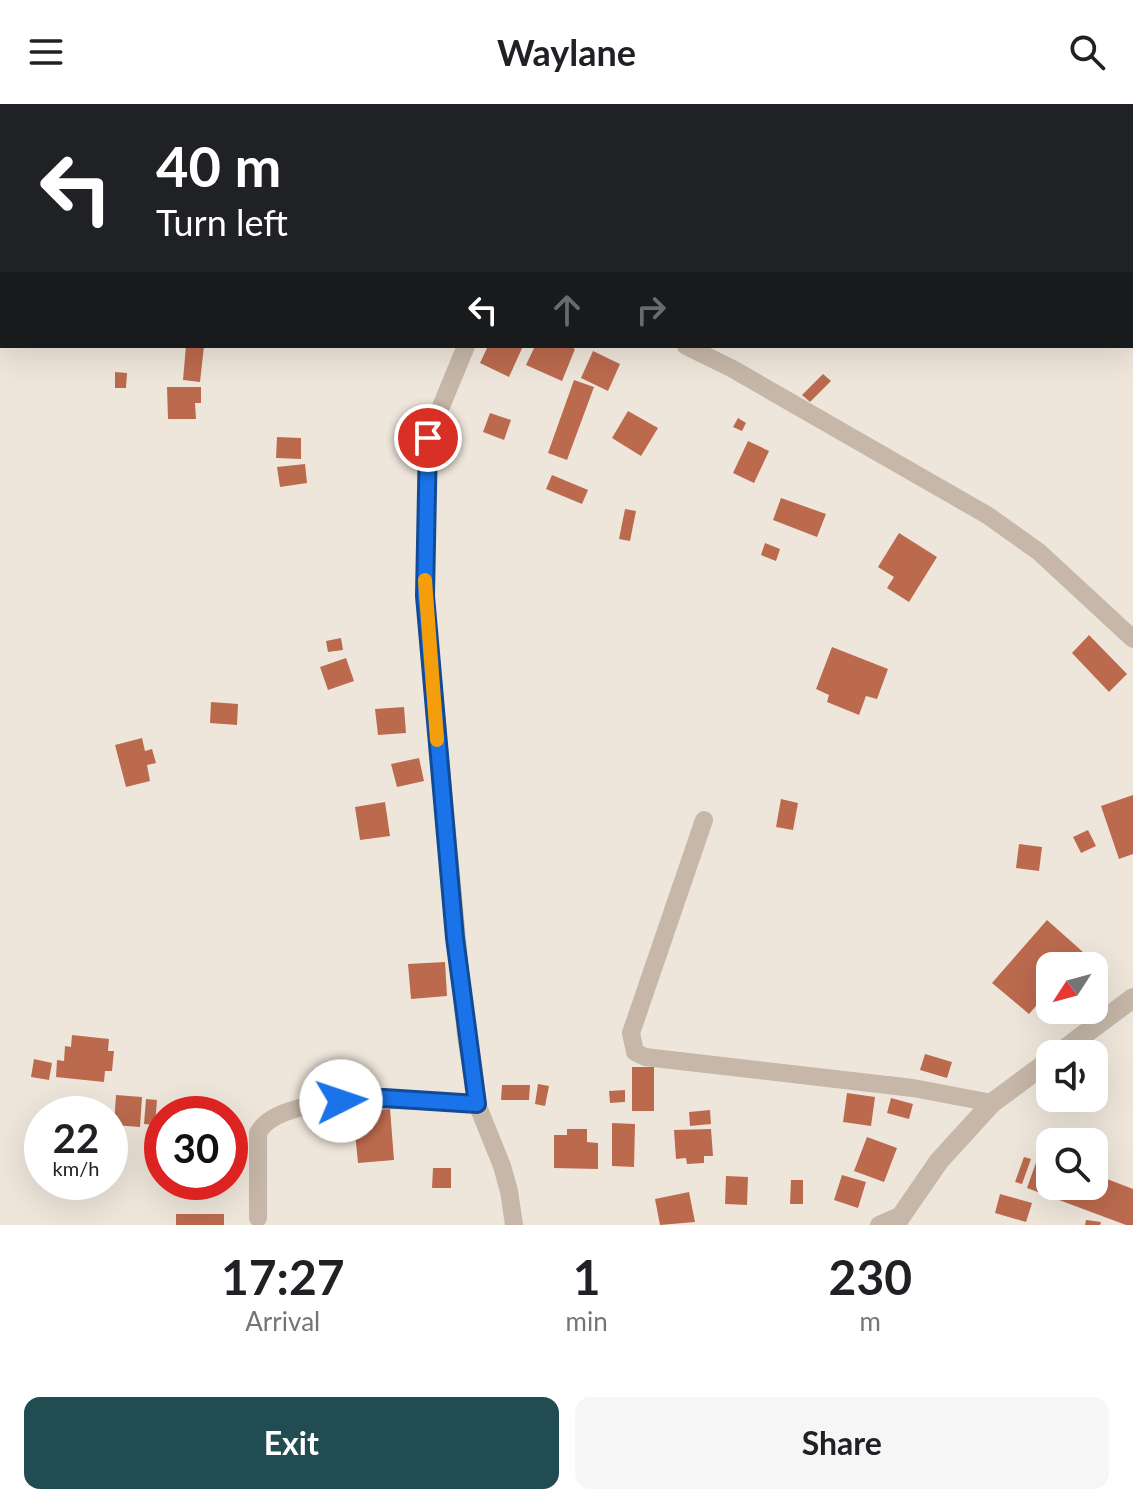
<!DOCTYPE html>
<style>
body{margin:0;font-family:Lato,sans-serif;background:#f6f6f6;color:#202124;height:100vh;display:flex;flex-direction:column;font-size:30px;white-space:nowrap}
*{box-sizing:border-box;margin:0}
p{font-size:26px;color:#757577}
.icon{flex:none;width:44px;height:44px;fill:none;stroke:currentColor;stroke-width:2;stroke-linecap:round;stroke-linejoin:round}
.map{position:relative;height:1121px;overflow:hidden}
.drawer{display:flex;flex-direction:column;background:#fff;flex:1}
.drawer>*{flex:none}
.top-card{position:absolute;left:0px;top:0px;width:1134px;height:244px;box-shadow:0 8px 32px #0002;background:#202124;color:#fff;overflow:hidden}
.needle{width:52px;rotate:234deg}
.tools{position:absolute;left:1036px;top:848px;display:grid;gap:16px}
.tools a{display:grid;place-items:center;width:72px;height:72px;border-radius:16px;background:#fff;box-shadow:0 8px 32px #0002;font-size:40px}
.speed{position:absolute;left:24px;top:992px;display:flex;gap:16px;font-size:40px;font-weight:700;text-align:center}
.speed>*{display:grid;place-content:center;width:104px;height:104px;border-radius:50%;background:#fff;box-shadow:0 8px 32px #0002;line-height:1}
.speed small{font-size:20px;font-weight:400}
.speed .limit{border:12px solid #d22;background:#fff;color:#111}
.pin{position:absolute;display:grid;place-items:center;width:68px;height:68px;color:#fff;margin:-34px;border:4px solid #fff;border-radius:50%;box-shadow:0 2px 8px #0007}
.me{position:absolute;width:88px;margin:-44px;rotate:86deg;stroke-linejoin:round;filter:drop-shadow(0 0 6px #0008)}
.turn{display:flex;align-items:center;gap:28px;height:168px;padding:0 24px;font-size:36px}
.turn .icon{width:104px;height:104px;stroke-width:2.5}
.turn b{display:block;font-size:56px;line-height:68px}
.lanes{display:flex;align-items:center;height:76px;padding:0 24px;background:#0003;justify-content:center;gap:40px;direction:ltr}
.lanes .off{opacity:.35}
.eta{display:flex;justify-content:space-evenly;align-items:center;height:136px;text-align:center}
.eta b{font-size:48px;font-weight:700;line-height:56px}
.button{display:flex;gap:16px;margin-top:auto;padding:16px 24px}
.button a{flex:1;height:92px;border-radius:16px;background:#214d52;color:#fff;font-size:32px;font-weight:700;line-height:92px;text-align:center}
.button a+a{background:#f6f6f6;color:#202124}
header{display:flex;justify-content:space-between;align-items:center;height:104px;padding:0 24px;background:#fff;font-size:36px;font-weight:700}
.map>svg:first-child{display:block}
</style>
<header><svg class="icon" aria-label="menu" viewBox="0 0 24 24"><path d="M4 6h16M4 12h16M4 18h16"/></svg>Waylane<svg class="icon" aria-label="search" viewBox="0 0 24 24"><circle cx="10" cy="10" r="6"/><path d="M15 15l6 6"/></svg></header>
<div class="map">
<svg width="1133" height="1121" viewBox="0 0 1133 1121">
<rect width="100%" height="100%" fill="#efe6db"/>
<g fill="#bb6a4e">
<polygon points="186,242 204,242 200,278 183,276"/>
<polygon points="488,242 523,242 509,273 480,259"/>
<polygon points="535,242 568,242 575,245 562,277 526,261"/>
<polygon points="593,247 620,260 608,287 581,274"/>
<polygon points="115,268 127,269 126,284 115,284"/>
<polygon points="823,270 831,277 810,298 802,291"/>
<polygon points="574,276 594,283 567,356 548,349"/>
<polygon points="167,283 201,283 201,299 195,299 196,315 168,315"/>
<polygon points="628,307 658,324 641,352 612,334"/>
<polygon points="490,309 511,316 504,336 483,328"/>
<polygon points="738,314 746,319 742,327 733,323"/>
<polygon points="406,327 417,327 418,350 407,351"/>
<polygon points="277,333 301,334 301,355 276,354"/>
<polygon points="748,337 769,347 754,379 733,369"/>
<polygon points="305,360 307,379 280,383 277,363"/>
<polygon points="552,371 588,386 582,400 546,385"/>
<polygon points="781,394 826,410 817,433 773,416"/>
<polygon points="625,405 636,407 630,437 619,435"/>
<polygon points="899,429 937,453 909,498 887,484 894,473 878,463"/>
<polygon points="765,439 780,445 776,457 761,451"/>
<polygon points="1089,531 1127,570 1109,588 1072,549"/>
<polygon points="341,534 343,546 328,548 326,537"/>
<polygon points="832,543 888,565 877,595 866,592 859,611 827,598 829,591 816,585"/>
<polygon points="346,554 354,577 328,586 320,563"/>
<polygon points="211,598 238,600 237,621 210,619"/>
<polygon points="404,603 406,629 378,631 375,605"/>
<polygon points="142,634 145,647 152,645 156,659 147,661 150,677 126,683 115,641"/>
<polygon points="419,654 424,677 397,683 391,660"/>
<polygon points="1133,691 1133,750 1119,755 1101,702"/>
<polygon points="781,695 798,699 793,726 776,723"/>
<polygon points="385,698 390,732 360,736 355,703"/>
<polygon points="1088,726 1096,742 1081,749 1073,733"/>
<polygon points="1019,740 1042,743 1039,767 1016,764"/>
<polygon points="1047,816 1083,848 1071,862 1050,862 1050,886 1029,910 992,879"/>
<polygon points="445,858 447,892 411,895 408,860"/>
<polygon points="72,931 109,935 108,947 114,947 112,967 105,967 104,978 56,973 57,956 64,957 65,942 71,943"/>
<polygon points="925,950 952,958 947,974 920,966"/>
<polygon points="34,955 52,959 49,976 31,973"/>
<rect x="632" y="963" width="22" height="44"/>
<polygon points="538,980 549,982 545,1002 535,1000"/>
<polygon points="502,981 530,981 529,996 501,996"/>
<polygon points="625,986 625,998 610,999 609,987"/>
<polygon points="847,989 875,993 871,1022 843,1018"/>
<polygon points="116,991 142,993 140,1023 114,1021"/>
<polygon points="891,994 913,1000 909,1015 887,1009"/>
<polygon points="146,995 157,996 155,1021 144,1020"/>
<polygon points="390,1005 394,1056 358,1059 353,1008"/>
<polygon points="710,1006 711,1020 690,1022 689,1008"/>
<polygon points="612,1019 635,1020 634,1063 612,1062"/>
<polygon points="567,1025 587,1025 587,1038 598,1039 598,1065 554,1064 554,1031 567,1031"/>
<polygon points="711,1025 713,1052 704,1052 704,1059 687,1060 686,1054 676,1055 674,1026"/>
<polygon points="867,1033 897,1044 884,1078 854,1067"/>
<polygon points="1039,1050 1050,1054 1050,1082 1094,1082 1094,1070 1133,1085 1133,1121 1126,1121 1027,1084"/>
<polygon points="1024,1053 1031,1055 1022,1080 1015,1078"/>
<polygon points="433,1064 451,1064 451,1084 432,1084"/>
<polygon points="842,1071 866,1078 858,1104 834,1096"/>
<polygon points="726,1072 748,1073 747,1101 725,1100"/>
<polygon points="791,1076 803,1076 803,1100 790,1100"/>
<polygon points="689,1088 695,1118 660,1121 655,1095"/>
<polygon points="1000,1090 1032,1099 1026,1118 995,1109"/>
<rect x="176" y="1110" width="48" height="11"/>
<polygon points="1086,1116 1101,1118 1100,1121 1085,1121"/>
</g>
<g fill="none" stroke-linecap="round" stroke-linejoin="round">
<g stroke="#c6b7a8" stroke-width="18">
<polyline points="600,2 601,0"/>
<polyline points="0,41 2,41"/>
<polyline points="466,242 428,334 425,492 466,932 477,1000 502,1062 509,1087 514,1121"/>
<polyline points="686,242 731,264 987,411 1039,448 1133,535"/>
<polyline points="704,716 631,929 635,948 645,953 913,984 992,999"/>
<path d="M258,1114V1029C282,984 432,997 477,1000"/>
<polyline points="879,1121 902,1111"/>
</g>
<g stroke="#c6b7a8" stroke-width="20">
<polyline points="1058,950 1133,894"/>
<polyline points="895,1121 939,1057 992,999 1050,956"/>
</g>
</g>
<g fill="none" stroke-linecap="round" stroke-linejoin="round">
<g stroke="#114b97" stroke-width="20">
<polyline id="route" points="341,997 384,994 477,1000 455,834 425,492 428,334"/>
</g>
<use href="#route" stroke="#1a73e8" stroke-width="14"/>
<polyline stroke="#f59e0b" stroke-width="14" points="425,476 437,636"/>
</g>
</svg>
<div class="tools">
<a><svg class="needle" viewBox="-14 -14 28 28"><path d="M0-13l5 13h-10z" fill="#e53935"/><path d="M0 13l5-13h-10z" fill="#757577"/></svg></a>
<a><svg class="icon" aria-label="sound" viewBox="0 0 24 24"><path d="M4 9h4l5-4v14l-5-4H4zM17 9q2 3 0 6"/></svg></a>
<a><svg class="icon" aria-label="search" viewBox="0 0 24 24"><circle cx="10" cy="10" r="6"/><path d="M15 15l6 6"/></svg></a>
</div>
<div class="speed"><div>22<small>km/h</small></div><div class="limit">30</div></div>
<div class="pin" style="left:428px;top:334px;background:#d93025"><svg class="icon" aria-label="arrive" viewBox="0 0 24 24"><path d="M6 21V4h12l-3 4 3 4H6"/></svg></div>
<svg class="me" style="left:341px;top:997px" viewBox="-20 -20 40 40"><circle r="19" fill="#fff"/><path d="M0-13L10 11 0 6-10 11z" fill="#1a73e8"/></svg>
<div class="top-card">
<div class="turn"><svg class="icon" aria-label="left" viewBox="0 0 24 24"><path d="M17 20v-9H6M10 6l-5 5 5 5"/></svg><div><b>40 m</b>Turn left</div></div>
<div class="lanes"><svg class="icon" aria-label="left" viewBox="0 0 24 24"><path d="M17 20v-9H6M10 6l-5 5 5 5"/></svg><svg class="icon off" aria-label="ahead" viewBox="0 0 24 24"><path d="M12 20V5M6 11l6-6 6 6"/></svg><svg class="icon off" aria-label="right" viewBox="0 0 24 24"><path d="M7 20v-9h11M14 6l5 5-5 5"/></svg></div>
</div>
</div>
<section class="drawer">
<div class="eta">
<div><b>17:27</b><p>Arrival</p></div>
<div><b>1</b><p>min</p></div>
<div><b>230</b><p>m</p></div>
</div>
<div class="button"><a>Exit</a><a>Share</a></div>
</section>
